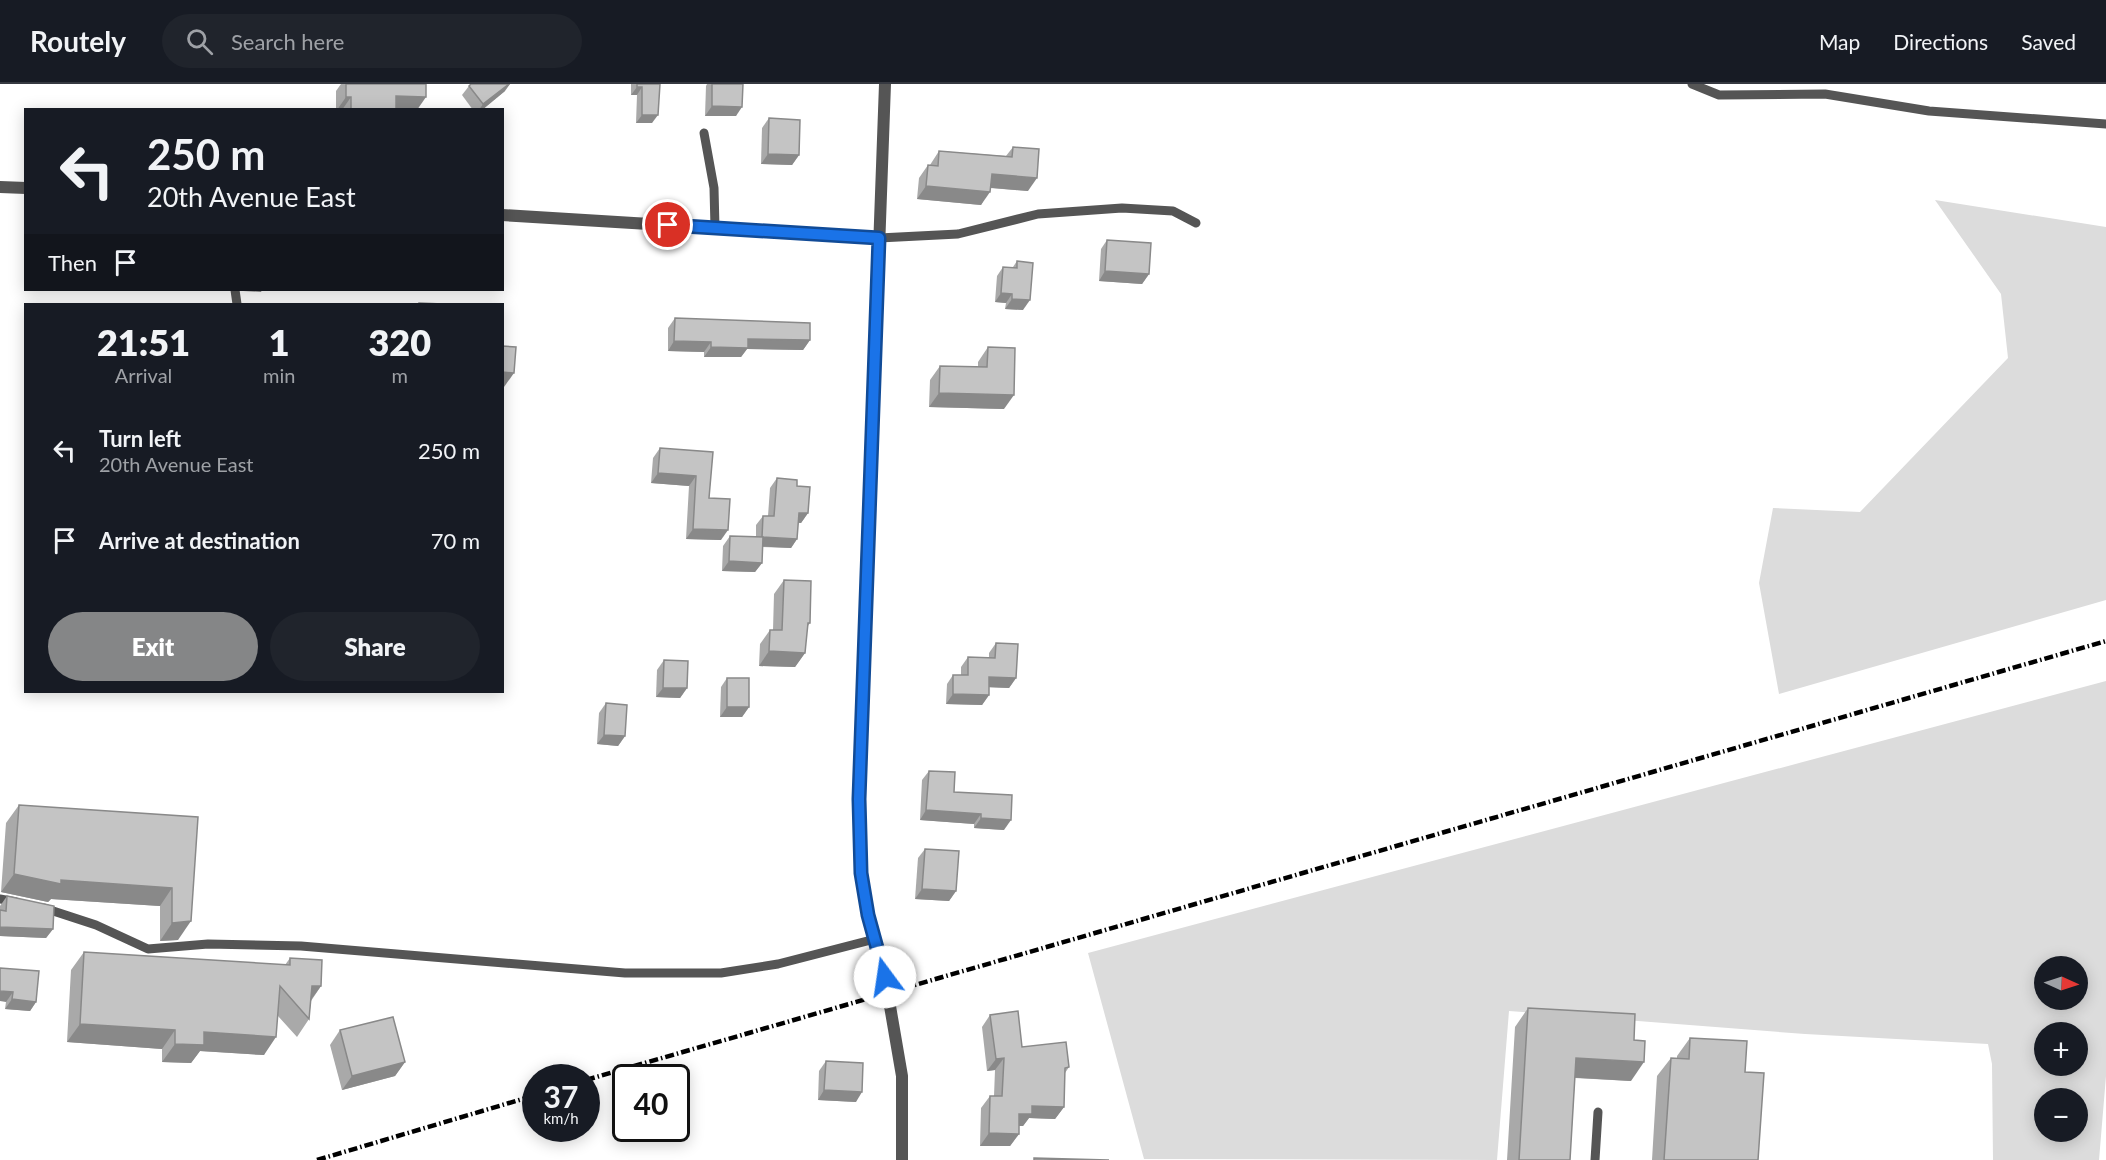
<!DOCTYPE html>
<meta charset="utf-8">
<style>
body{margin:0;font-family:Lato,sans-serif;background:#20242c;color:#f1f3f6;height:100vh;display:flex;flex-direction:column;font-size:22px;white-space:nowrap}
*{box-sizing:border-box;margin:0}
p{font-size:20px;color:#9ea1a6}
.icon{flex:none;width:33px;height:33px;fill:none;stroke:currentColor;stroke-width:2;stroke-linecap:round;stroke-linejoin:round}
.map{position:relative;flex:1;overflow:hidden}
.side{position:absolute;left:24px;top:219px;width:480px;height:390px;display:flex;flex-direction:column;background:#171b24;border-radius:0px;box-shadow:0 3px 15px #0003}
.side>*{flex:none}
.hud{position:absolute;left:24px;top:24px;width:480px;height:183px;border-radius:0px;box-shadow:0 3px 15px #0003;background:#171b24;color:#f1f3f6;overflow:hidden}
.needle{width:39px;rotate:93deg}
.controls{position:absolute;left:2034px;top:872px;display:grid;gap:12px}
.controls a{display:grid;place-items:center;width:54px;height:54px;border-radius:50%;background:#171b24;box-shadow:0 3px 15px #0003;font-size:30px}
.speed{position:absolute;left:522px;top:980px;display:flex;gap:12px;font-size:30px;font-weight:700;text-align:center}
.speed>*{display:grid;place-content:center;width:78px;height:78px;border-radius:50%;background:#171b24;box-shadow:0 3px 15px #0003;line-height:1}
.speed small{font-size:15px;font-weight:400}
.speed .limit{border:3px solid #111;border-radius:9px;background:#fff;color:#111}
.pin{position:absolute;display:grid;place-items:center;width:51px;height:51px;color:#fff;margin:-26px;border:3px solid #fff;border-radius:50%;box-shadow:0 2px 6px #0007}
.me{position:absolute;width:66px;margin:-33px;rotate:346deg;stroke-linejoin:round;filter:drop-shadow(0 0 4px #0008)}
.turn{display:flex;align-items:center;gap:21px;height:126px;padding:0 24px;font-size:27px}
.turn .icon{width:78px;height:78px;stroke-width:2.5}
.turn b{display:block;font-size:42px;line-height:51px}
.then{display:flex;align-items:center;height:57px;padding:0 24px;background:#0003;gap:12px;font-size:22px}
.eta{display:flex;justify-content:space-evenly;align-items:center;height:102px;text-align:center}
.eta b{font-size:36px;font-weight:800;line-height:42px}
.action{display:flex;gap:12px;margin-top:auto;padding:12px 24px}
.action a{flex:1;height:69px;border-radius:36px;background:#858687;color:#fff;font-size:24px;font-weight:800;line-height:69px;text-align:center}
.action a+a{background:#20242c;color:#f1f3f6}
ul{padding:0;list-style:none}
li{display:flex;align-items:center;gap:18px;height:90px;padding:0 24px}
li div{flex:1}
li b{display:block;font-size:22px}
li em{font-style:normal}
header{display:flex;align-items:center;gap:36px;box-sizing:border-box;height:84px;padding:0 30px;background:#171b24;border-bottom:2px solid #363941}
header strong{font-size:28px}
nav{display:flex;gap:33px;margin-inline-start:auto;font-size:21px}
.search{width:420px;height:54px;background:#20242c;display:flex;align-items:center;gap:15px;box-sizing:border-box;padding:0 21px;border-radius:33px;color:#9ea1a6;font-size:22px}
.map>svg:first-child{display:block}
</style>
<header>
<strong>Routely</strong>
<div class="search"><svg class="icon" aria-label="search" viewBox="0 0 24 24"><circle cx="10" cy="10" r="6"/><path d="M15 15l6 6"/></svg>Search here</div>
<nav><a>Map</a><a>Directions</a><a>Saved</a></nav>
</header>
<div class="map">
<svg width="2106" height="1076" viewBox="0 0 2106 1076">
<rect width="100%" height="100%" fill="#fff"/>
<g fill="#dcdcdc" fill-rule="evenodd">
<polygon points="1935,116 2106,143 2106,516 1779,610 1759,499 1773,424 1860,428 2008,274 2001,210"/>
<path d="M2106,597V992L2099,1076H1993L1992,980L1988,960L1805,950L1509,927L1497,1076L1144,1075L1088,869ZM2044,882H2078V915H2044ZM2044,948H2078V981H2044ZM2044,1014H2078V1047H2044Z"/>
</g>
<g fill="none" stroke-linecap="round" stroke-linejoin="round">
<g stroke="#555" stroke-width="9">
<polyline points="1692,0 1719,11 1825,10 1929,27 2106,40"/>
<polyline points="704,49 714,104 715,144"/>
<polyline points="879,154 958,150 1038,130 1122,124 1173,127 1196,139"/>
<polyline points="235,206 237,220"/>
<polyline points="0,815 16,818"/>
<polyline points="44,824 96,841 148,865 208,860 301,862 625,889 721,889 778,880 875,855"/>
<polyline points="1595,1076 1598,1028"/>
</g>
<g stroke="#555" stroke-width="12">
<polyline points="0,103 26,104"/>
<polyline points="502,131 879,154"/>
<polyline points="885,893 902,992 902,1076"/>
</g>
<polyline stroke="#555" stroke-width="12" points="885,893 868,831 861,789 859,715 885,0"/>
<g stroke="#000" stroke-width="4.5" stroke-dasharray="9 3 1.5 3" stroke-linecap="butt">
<polyline points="586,996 2106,557"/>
<polyline points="317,1076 536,1011"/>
</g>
</g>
<g fill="#a9a9a9">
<polygon points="341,0 426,0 417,26 336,26 336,7"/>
<polygon points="631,0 660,0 652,39 636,39 637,11 631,11"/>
<polygon points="707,0 743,0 736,32 705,32 706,2"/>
<polygon points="469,2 505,7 482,26 473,26 462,11"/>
<polygon points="769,34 799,71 792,81 761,80 762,44"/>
<polygon points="1013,63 1028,107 990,104 981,121 917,115 919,94 928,81 930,81 939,67 1006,72"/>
<polygon points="1107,156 1149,190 1142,200 1099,197 1101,165"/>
<polygon points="1017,177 1023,226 1005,225 1006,219 995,218 997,192 1003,183 1013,183"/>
<polygon points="675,234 810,256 803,266 747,265 741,273 704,273 704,268 668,267 668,244"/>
<polygon points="988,263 1004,325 929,323 930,296 940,282 978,283 978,278"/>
<polygon points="660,364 713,368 709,414 721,456 686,455 689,402 651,399 653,374"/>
<polygon points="777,394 797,402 808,429 801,439 798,439 797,455 791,464 762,463 762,479 755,488 722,487 723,462 730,452 756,453 756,441 763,432 768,432 770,404"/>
<polygon points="784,496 810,539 807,543 805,569 795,583 759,582 760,560 770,546 773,546 774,510"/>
<polygon points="996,559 1016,594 1009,604 989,603 989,611 982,621 946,620 947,600 953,591 961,591 961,583 968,573 989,574 989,569"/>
<polygon points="664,576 687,604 680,614 656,613 657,586"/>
<polygon points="727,594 749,623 742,633 720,633 721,603"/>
<polygon points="606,619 625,652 618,662 597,660 599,629"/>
<polygon points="929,687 954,708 1004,746 974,744 974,740 920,736 922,696"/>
<polygon points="19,721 198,733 178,856 160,857 160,822 51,815 48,818 1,808 6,739"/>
<polygon points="925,765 956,807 949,817 915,815 918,774"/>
<polygon points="7,812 53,845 46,854 0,852 0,822"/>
<polygon points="84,868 285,881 290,874 321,902 311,917 309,935 297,953 278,932 264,971 200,967 191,979 162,978 162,965 67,958 71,886"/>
<polygon points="0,884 36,918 30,927 5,925 6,918"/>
<polygon points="1528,924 1631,997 1575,994 1570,1076 1507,1076 1515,943"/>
<polygon points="990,931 1022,963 1069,983 1065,989 1064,1023 1055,1035 1029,1034 1023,1042 1019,1042 1019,1050 1010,1062 980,1062 981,1024 990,1012 994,1012 995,986 987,987 982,943"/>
<polygon points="340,946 405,978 395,992 342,1006 330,961"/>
<polygon points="1690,954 1745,988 1758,1076 1652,1076 1657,992 1671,974 1677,974 1677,972"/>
<polygon points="826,977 856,1018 818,1016 819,987"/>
</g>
<g fill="#898989">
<polygon points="509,0 510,0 505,7 482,26 479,26 483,20"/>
<polygon points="637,3 642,3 637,11 631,11"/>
<polygon points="396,12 426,13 417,26 386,26"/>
<polygon points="346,13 351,13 342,26 337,26"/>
<polygon points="712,22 742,23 736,32 705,32"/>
<polygon points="642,31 658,31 652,39 636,39"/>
<polygon points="768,70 799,71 792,81 761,80"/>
<polygon points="992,90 1037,94 1028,107 982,103"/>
<polygon points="926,102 990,108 981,121 917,115"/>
<polygon points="1105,187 1149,190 1142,200 1099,197"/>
<polygon points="244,206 262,206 261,208 243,207"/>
<polygon points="1001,209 1012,210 1006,219 995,218"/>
<polygon points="1012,215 1030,216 1023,226 1005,225"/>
<polygon points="748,255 810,256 803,266 747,265 741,273 704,273 711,263"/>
<polygon points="674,257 711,258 704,268 668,267"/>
<polygon points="502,288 514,289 504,303 502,303"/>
<polygon points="939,309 1014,311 1004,325 929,323"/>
<polygon points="658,389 696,392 689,402 651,399"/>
<polygon points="799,429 808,429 801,439 792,438"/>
<polygon points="693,445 728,446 721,456 686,455"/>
<polygon points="762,453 797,455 791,464 755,462"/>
<polygon points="729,477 762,479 755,488 722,487"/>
<polygon points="769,567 805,569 795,583 759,582"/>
<polygon points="989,593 1016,594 1009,604 983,603"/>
<polygon points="663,604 687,604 680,614 656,613"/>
<polygon points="953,610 989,611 982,621 946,620"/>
<polygon points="727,623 749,623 742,633 720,633"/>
<polygon points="604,651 625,652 618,662 597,660"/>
<polygon points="926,726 981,730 974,740 920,736"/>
<polygon points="981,734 1011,736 1004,746 974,744"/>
<polygon points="14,790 61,796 172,804 160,822 51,815 48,818 1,808"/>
<polygon points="922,805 956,807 949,817 915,815"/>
<polygon points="191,837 178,856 160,857 172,839"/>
<polygon points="0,843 53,845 46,854 0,852"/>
<polygon points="312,902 321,902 308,920"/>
<polygon points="0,907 13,908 6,918 0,917"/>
<polygon points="12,915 36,918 30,927 5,925"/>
<polygon points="80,940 175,946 162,965 67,958"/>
<polygon points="204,948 276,953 264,971 200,967 191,979 162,978 175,960"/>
<polygon points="1004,974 995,986 987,987 996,975"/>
<polygon points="1576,974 1644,978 1631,997 1563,993"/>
<polygon points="405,978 395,992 342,1006 352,992"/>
<polygon points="824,1006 862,1008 856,1018 818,1016"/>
<polygon points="1032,1022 1064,1023 1055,1035 1029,1034 1023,1042 1011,1042 1019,1030"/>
<polygon points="989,1049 1019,1050 1010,1062 980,1062"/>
</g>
<g fill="#c4c4c4" stroke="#898989" stroke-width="1.5">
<polygon points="346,0 426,0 426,13 396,12 396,26 351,26 351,13 346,13"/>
<polygon points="471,0 509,0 483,20 469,2"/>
<polygon points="637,0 660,0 658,31 642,31 642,3 637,3"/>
<polygon points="712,0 743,0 742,23 712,22"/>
<polygon points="769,34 800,36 799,71 768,70"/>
<polygon points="1013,63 1039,65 1037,94 992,90 990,108 926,102 928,81 938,82 939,67 1012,73"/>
<polygon points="1107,156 1151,159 1149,190 1105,187"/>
<polygon points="1017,177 1033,179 1030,216 1012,215 1012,210 1001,209 1003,183 1017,184"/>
<polygon points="419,219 443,220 419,220"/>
<polygon points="675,234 810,239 810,256 748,255 748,264 711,263 711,258 674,257"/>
<polygon points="502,262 516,263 514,289 502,288"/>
<polygon points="988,263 1015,264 1014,311 939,309 940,282 987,283"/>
<polygon points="660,364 713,368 709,414 730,415 728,446 693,445 696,392 658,389"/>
<polygon points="777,394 797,396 797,402 810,403 808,429 799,429 797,455 762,453 763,432 774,432"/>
<polygon points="730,452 763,453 762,479 729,477"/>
<polygon points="784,496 811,497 810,539 808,539 805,569 769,567 770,546 782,546"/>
<polygon points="996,559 1018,560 1016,594 989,593 989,611 953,610 953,591 968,591 968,573 995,574"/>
<polygon points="664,576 688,577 687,604 663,604"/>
<rect x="727" y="594" width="22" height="29"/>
<polygon points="606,619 627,621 625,652 604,651"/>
<polygon points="929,687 955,688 954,708 1012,711 1011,736 981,734 981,730 926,726"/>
<polygon points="19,721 198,733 191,837 172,839 172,804 61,796 61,800 14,790"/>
<polygon points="925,765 959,767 956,807 922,805"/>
<polygon points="7,812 54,822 53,845 0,843 0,826 6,827"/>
<polygon points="84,868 290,881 290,874 322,876 321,902 312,902 309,935 280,902 276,953 204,948 204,961 175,960 175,946 80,940"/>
<polygon points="0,884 39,887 36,918 12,915 13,908 0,907"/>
<polygon points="1528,924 1635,930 1634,956 1645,957 1644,978 1576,974 1570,1076 1519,1076"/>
<polygon points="1018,927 1022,963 1066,958 1069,983 1065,984 1064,1023 1032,1022 1032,1030 1019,1030 1019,1050 989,1049 990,1012 1002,1012 1004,974 996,975 990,931"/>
<polygon points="393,933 405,978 352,992 340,946"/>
<polygon points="1690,954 1747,957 1745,988 1764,989 1758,1076 1664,1076 1671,974 1689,975"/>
<polygon points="826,977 863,979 862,1008 824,1006"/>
<polygon points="1034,1074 1109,1076 1034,1076"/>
</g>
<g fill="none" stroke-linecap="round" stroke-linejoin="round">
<g stroke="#114b97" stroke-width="15">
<polyline id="route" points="668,141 879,154 859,715 861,789 868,831 885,893"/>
</g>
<use href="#route" stroke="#1a73e8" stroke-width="10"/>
</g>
</svg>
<div class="controls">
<a><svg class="needle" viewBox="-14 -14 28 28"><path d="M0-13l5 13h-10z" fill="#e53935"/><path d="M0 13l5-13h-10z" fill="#9ea1a6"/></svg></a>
<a>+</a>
<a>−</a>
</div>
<div class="speed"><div>37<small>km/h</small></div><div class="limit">40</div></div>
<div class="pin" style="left:668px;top:141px;background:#d93025"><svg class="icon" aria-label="arrive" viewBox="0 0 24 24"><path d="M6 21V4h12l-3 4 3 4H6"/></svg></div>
<svg class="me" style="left:885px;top:893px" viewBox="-20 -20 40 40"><circle r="19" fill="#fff"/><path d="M0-13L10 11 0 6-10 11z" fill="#1a73e8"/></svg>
<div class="hud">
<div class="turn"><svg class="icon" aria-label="left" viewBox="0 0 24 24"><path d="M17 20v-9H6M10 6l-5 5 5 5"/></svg><div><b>250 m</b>20th Avenue East</div></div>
<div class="then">Then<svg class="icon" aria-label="arrive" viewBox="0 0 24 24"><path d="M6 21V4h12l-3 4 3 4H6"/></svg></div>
</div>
<section class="side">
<div class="eta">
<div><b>21:51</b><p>Arrival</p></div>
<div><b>1</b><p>min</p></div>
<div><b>320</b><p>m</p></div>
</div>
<ul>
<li><svg class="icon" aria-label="left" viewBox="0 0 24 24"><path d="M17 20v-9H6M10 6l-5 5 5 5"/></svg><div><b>Turn left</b><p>20th Avenue East</p></div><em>250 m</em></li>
<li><svg class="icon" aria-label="arrive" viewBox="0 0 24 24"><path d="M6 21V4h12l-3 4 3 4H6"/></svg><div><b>Arrive at destination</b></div><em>70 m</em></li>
</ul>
<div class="action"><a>Exit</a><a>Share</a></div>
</section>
</div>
